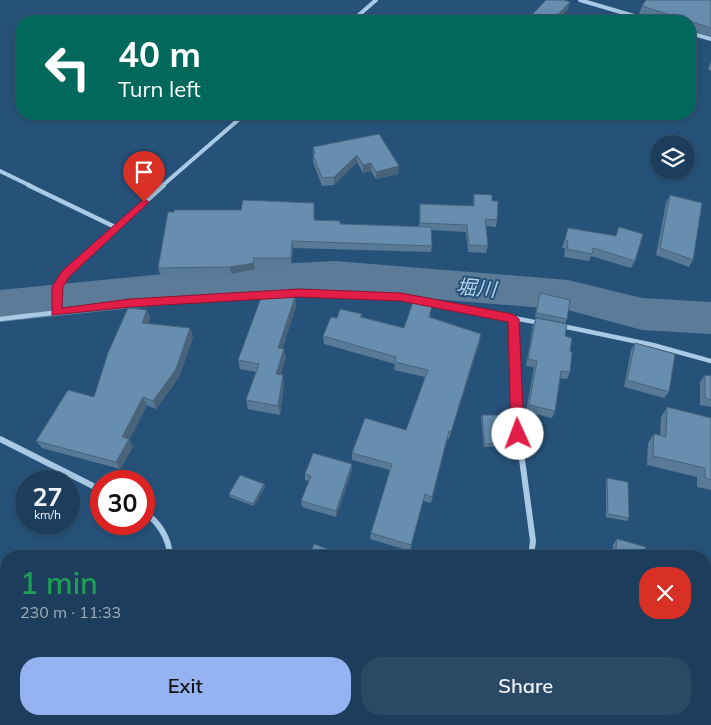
<!DOCTYPE html>
<meta charset="utf-8">
<style>
body{margin:0;font-family:Mulish,"Noto Sans JP",sans-serif;background:#294965;color:#f1f3f6;height:100vh;display:flex;flex-direction:column;font-size:19px;white-space:nowrap}
*{box-sizing:border-box;margin:0}
p{font-size:16px;color:#a0aebb}
.icon{flex:none;width:28px;height:28px;fill:none;stroke:currentColor;stroke-width:2;stroke-linecap:round;stroke-linejoin:round}
.map{position:relative;flex:1;overflow:hidden}
.side{position:absolute;left:0px;top:550px;width:711px;height:175px;display:flex;flex-direction:column;background:#1c3e5c;border-radius:20px 20px 0 0;box-shadow:0 2px 8px #0003,0 0 0 1px #3a5772}
.side>*{flex:none}
.top-card{position:absolute;left:15px;top:15px;width:681px;height:105px;border-radius:20px;box-shadow:0 2px 8px #0003,0 0 0 1px #3a5772;background:#00695c;color:#fff;overflow:hidden}
.fabs{position:absolute;left:650px;top:135px;display:grid;gap:10px}
.fabs a{display:grid;place-items:center;width:45px;height:45px;border-radius:50%;background:#1c3e5c;box-shadow:0 2px 8px #0003,0 0 0 1px #3a5772;font-size:25px}
.speed{position:absolute;left:15px;top:470px;display:flex;gap:10px;font-size:25px;font-weight:700;text-align:center}
.speed>*{display:grid;place-content:center;width:65px;height:65px;border-radius:50%;background:#1c3e5c;box-shadow:0 2px 8px #0003,0 0 0 1px #3a5772;line-height:1}
.speed small{font-size:12px;font-weight:400}
.speed .limit{border:8px solid #d22;background:#fff;color:#111}
.pin{position:absolute;display:grid;place-items:center;width:42px;height:42px;color:#fff;margin:-51px -21px;border-radius:50% 50% 50% 0;rotate:-45deg;box-shadow:0 0 5px #0007}
.pin .icon{rotate:45deg}
.me{position:absolute;width:55px;margin:-28px;rotate:358deg;stroke-linejoin:round;filter:drop-shadow(0 0 4px #0008)}
.turn{display:flex;align-items:center;gap:18px;height:105px;padding:0 20px;font-size:22px}
.turn .icon{width:65px;height:65px;stroke-width:2.5}
.turn b{display:block;font-size:35px;line-height:42px}
.round{display:grid;place-items:center;flex:none;width:52px;height:52px;border-radius:20px;background:#294965}
.overview{display:flex;align-items:center;justify-content:space-between;height:85px;padding:0 20px}
h1{font-size:30px;font-weight:600;line-height:38px;color:#1e9e55}
.button{display:flex;gap:10px;margin-top:auto;padding:10px 20px}
.button a{flex:1;height:58px;border-radius:20px;background:#95b2f1;color:#111;font-size:20px;font-weight:600;line-height:58px;text-align:center}
.button a+a{background:#294965;color:#f1f3f6}
.map>svg:first-child{display:block}
</style>
<div class="map">
<svg width="711" height="725" viewBox="0 0 711 725">
<rect width="100%" height="100%" fill="#26527a"/>
<g fill="none" stroke-linecap="round" stroke-linejoin="round">
<polygon fill="#5b7b98" fill-rule="evenodd" points="335,261 568,280 642,298 711,302 711,334 642,330 568,310 335,291 256,295 0,322 0,290 256,265"/>
<g stroke="#a9c9e4" stroke-width="4">
<polyline points="580,0 651,21"/>
<polyline points="352,21 376,0"/>
<polyline points="690,33 711,39"/>
<polyline points="0,171 31,186"/>
<polyline points="162,186 245,114"/>
</g>
<g stroke="#a9c9e4" stroke-width="4.5">
<polyline points="28,185 115,227"/>
<polyline points="56,313 58,287 65,274 164,185"/>
<path d="M0,319C132,304 267,284 400,297C447,302 494,315 541,323"/>
<polyline points="513,319 517,423"/>
<polyline points="562,326 653,345 711,361"/>
</g>
<g stroke="#a9c9e4" stroke-width="6">
<polyline points="517,422 533,541 531,556"/>
<polyline points="0,439 101,490"/>
<path d="M144,512C159,522 169,538 170,556"/>
<polyline points="528,719 528,725"/>
<polyline points="139,725 142,719"/>
</g>
</g>
<g fill="#597a96">
<polygon points="711,0 711,37 690,30 690,21 663,21 639,14 642,6"/>
<polygon points="711,61 711,71 708,69"/>
<polygon points="379,134 399,166 398,174 376,179 371,171 363,173 357,162 334,185 322,186 313,162 313,147"/>
<polygon points="474,194 492,201 497,220 496,227 486,226 488,246 486,253 468,252 466,232 431,230 432,246 431,252 293,248 291,265 254,265 255,269 232,274 160,274 158,268 241,210 314,210 314,220 340,224 419,227 420,204 473,206"/>
<polygon points="670,195 693,260 689,267 656,255 666,203"/>
<polygon points="619,227 635,261 631,268 591,256 589,261 564,257 565,248 562,248 568,228 616,236"/>
<polygon points="540,293 567,319 565,323 535,317"/>
<polygon points="295,297 296,306 282,349 286,358 280,374 284,384 280,415 248,409 246,400 256,372 240,369 238,360"/>
<polygon points="147,310 150,318 148,323 190,328 193,337 179,377 156,409 147,405 129,440 133,447 120,469 42,448 36,441 94,397"/>
<polygon points="362,314 362,317 404,328 431,314 430,317 481,334 449,439 447,439 431,503 423,501 410,551 370,539 371,533 390,470 352,460 352,453 406,430 425,377 394,370 395,364 324,344 323,336 337,318"/>
<polygon points="536,318 565,336 570,351 570,372 567,379 560,378 555,411 552,418 526,412 534,367 526,366 533,325"/>
<polygon points="635,343 669,392 664,398 624,387 631,350"/>
<polygon points="705,375 711,376 711,407 700,405 700,382"/>
<polygon points="667,407 711,418 711,490 697,487 697,477 647,465 648,443 654,434 660,435 661,417"/>
<polygon points="482,415 504,443 503,446 484,447 481,419"/>
<polygon points="352,464 352,470 336,517 302,507 301,501 309,481 305,480 305,474"/>
<polygon points="607,478 629,518 627,521 606,517 606,481"/>
<polygon points="264,484 265,487 254,506 230,497 229,494"/>
<polygon points="617,539 645,556 612,556 613,545"/>
<polygon points="288,719 343,719 340,725 298,725"/>
<polygon points="647,719 705,719 711,725 645,725"/>
</g>
<g fill="#48637a">
<polygon points="570,2 568,10 558,21 552,21"/>
<polygon points="357,155 357,162 334,185 334,177"/>
<polygon points="371,163 371,171 363,173 363,165"/>
<polygon points="399,166 398,174 376,179 376,172"/>
<polygon points="292,241 293,248 291,265 291,258"/>
<polygon points="254,263 255,269 232,274 230,267"/>
<polygon points="295,297 296,306 280,357 278,348"/>
<polygon points="147,310 150,318 145,331 142,323"/>
<polygon points="190,328 193,337 179,377 156,409 153,401"/>
<polygon points="481,334 480,342 449,439 451,432"/>
<polygon points="284,349 286,358 278,383 276,374"/>
<polygon points="283,375 284,384 280,415 278,406"/>
<polygon points="143,397 147,405 129,440 133,447 120,469 116,462 122,437"/>
<polygon points="352,464 352,470 336,517 336,511"/>
<polygon points="264,484 265,487 254,506 253,504"/>
<polygon points="216,719 220,719 217,725 213,725"/>
<polygon points="341,719 343,719 340,725 338,725"/>
</g>
<g fill="#678eaf" stroke="#48637a">
<polygon points="546,0 564,0 570,2 552,21 526,21"/>
<polygon points="646,0 711,0 711,28 642,6"/>
<polygon points="379,134 399,166 376,172 371,163 363,165 357,155 334,177 322,178 313,155 315,154 313,147"/>
<polygon points="474,194 492,195 492,201 498,201 497,220 485,219 488,246 469,245 467,225 420,223 420,204 474,206"/>
<polygon points="670,195 702,203 693,260 660,248"/>
<polygon points="243,200 314,203 314,220 340,221 340,224 431,227 432,246 292,241 291,258 253,258 254,263 230,267 158,268 168,212 174,212 175,210 241,210"/>
<polygon points="619,227 643,234 635,261 593,248 592,254 567,249 568,241 565,240 568,228 616,236"/>
<polygon points="540,293 570,300 567,319 536,313"/>
<polygon points="262,295 295,297 278,348 284,349 276,374 283,375 278,406 246,400 259,364 238,360"/>
<polygon points="413,302 432,306 429,317 481,334 451,432 449,431 432,497 425,494 411,545 371,533 392,464 352,453 365,418 406,430 428,370 395,362 396,357 323,336 331,317 337,318 340,309 362,314 360,317 404,328"/>
<polygon points="128,308 147,310 142,323 190,328 176,369 153,401 143,397 122,437 129,439 116,462 36,441 68,390 94,397 108,353"/>
<polygon points="536,318 567,324 565,336 572,338 570,351 572,352 570,372 561,371 555,411 529,405 537,361 528,359"/>
<polygon points="635,343 675,354 669,392 627,380"/>
<polygon points="705,375 711,376 711,400 705,398"/>
<polygon points="667,407 711,418 711,480 705,478 705,468 653,456 654,434 666,437"/>
<polygon points="482,415 500,415 504,443 485,444"/>
<polygon points="313,453 352,464 336,511 301,501 311,476 305,474"/>
<polygon points="240,475 264,484 253,504 229,494"/>
<polygon points="607,478 628,482 629,518 608,514"/>
<polygon points="617,539 646,547 645,556 615,556"/>
<polygon points="314,544 336,552 334,556 309,556"/>
<polygon points="705,577 711,579 711,725 683,725 672,719 705,719"/>
<polygon points="181,719 216,719 213,725 193,725"/>
<polygon points="292,719 341,719 338,725 302,725"/>
<polygon points="397,719 419,719 435,725 395,725"/>
<polygon points="653,719 665,719 671,725 652,725"/>
</g>
<polygon fill="#e11d48" stroke="#92132f" points="144,199 149,202 147,204 69,277 63,287 62,308 130,299 299,289 401,293 513,314 519,319 524,434 522,438 513,438 511,434 508,322 401,301 299,297 130,307 52,315 52,287 62,271"/>
<g text-anchor="middle" stroke-width="4" stroke-linejoin="round" paint-order="stroke">
<g font-size="20" font-style="italic" fill="#b4d2eb" stroke="#26527a">
<text transform="translate(476 288) rotate(5)" y="7">堀川</text>
</g>
</g>
</svg>
<div class="fabs">
<a><svg class="icon" aria-label="layers" viewBox="0 0 24 24"><path d="M12 4l9 5-9 5-9-5zM3 14l9 5 9-5"/></svg></a>
</div>
<div class="speed"><div>27<small>km/h</small></div><div class="limit">30</div></div>
<div class="pin" style="left:144px;top:202px;background:#d93025"><svg class="icon" aria-label="arrive" viewBox="0 0 24 24"><path d="M6 21V4h12l-3 4 3 4H6"/></svg></div>
<svg class="me" style="left:518px;top:434px" viewBox="-20 -20 40 40"><circle r="19" fill="#fff"/><path d="M0-13L10 11 0 6-10 11z" fill="#e11d48"/></svg>
<div class="top-card">
<div class="turn"><svg class="icon" aria-label="left" viewBox="0 0 24 24"><path d="M17 20v-9H6M10 6l-5 5 5 5"/></svg><div><b>40 m</b>Turn left</div></div>
</div>
<section class="side">
<div class="overview"><div><h1>1 min</h1><p>230 m · 11:33</p></div><a class="round" style="background:#d93025;color:#fff"><svg class="icon" aria-label="close" viewBox="0 0 24 24"><path d="M6 6l12 12M18 6L6 18"/></svg></a></div>
<div class="button"><a>Exit</a><a>Share</a></div>
</section>
</div>
